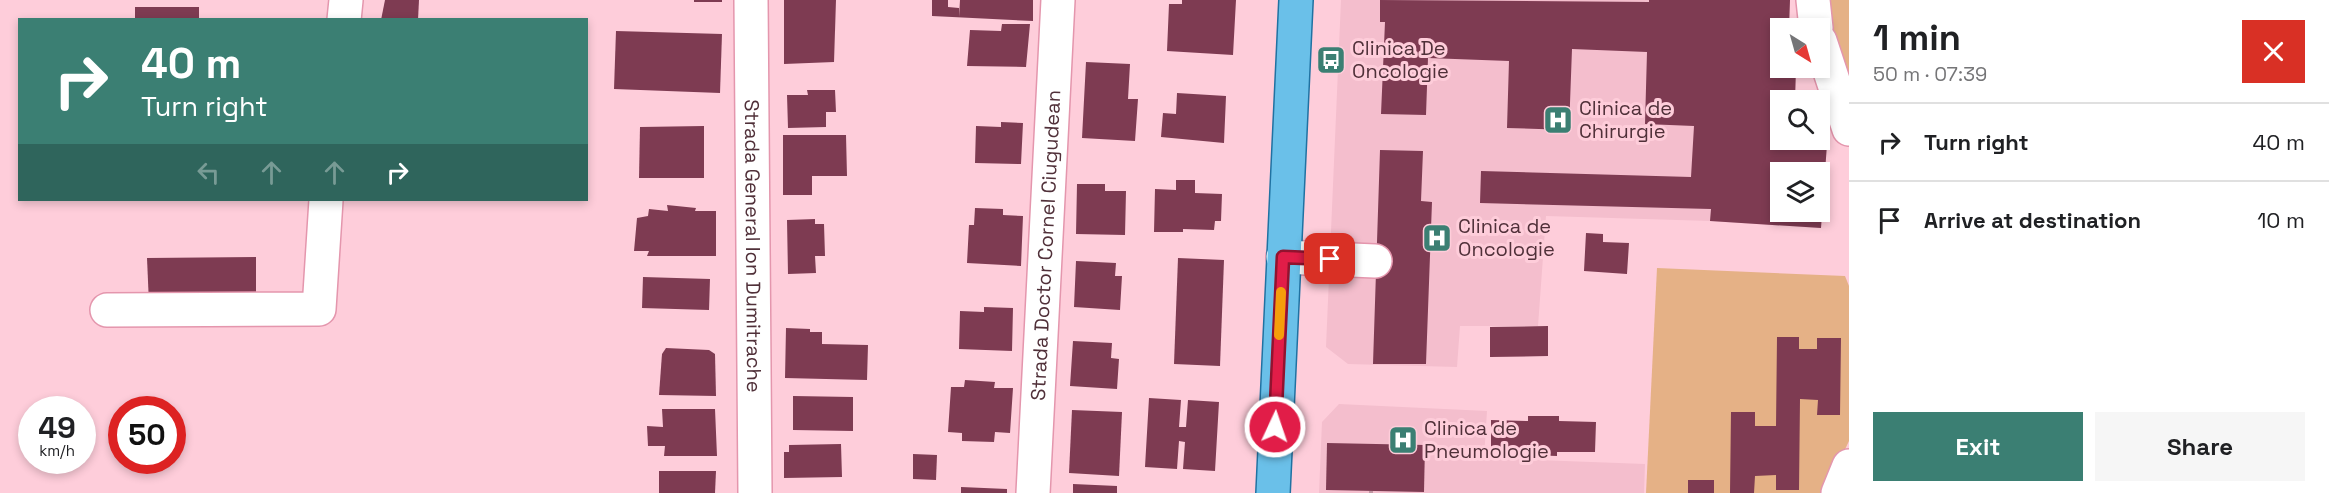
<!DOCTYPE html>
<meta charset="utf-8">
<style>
body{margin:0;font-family:"Space Grotesk",sans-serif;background:#f6f6f6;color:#202124;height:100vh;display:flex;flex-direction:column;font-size:22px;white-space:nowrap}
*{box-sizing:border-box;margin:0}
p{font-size:20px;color:#757577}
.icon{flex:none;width:33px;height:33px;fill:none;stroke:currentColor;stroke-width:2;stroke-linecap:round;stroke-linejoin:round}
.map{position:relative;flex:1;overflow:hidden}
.panel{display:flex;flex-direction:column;background:#fff;width:480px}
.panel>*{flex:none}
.banner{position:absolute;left:18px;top:18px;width:570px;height:183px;border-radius:0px;box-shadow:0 3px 9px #0003;background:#3b7f73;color:#fff;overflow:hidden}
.needle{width:39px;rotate:143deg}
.tools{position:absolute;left:1770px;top:18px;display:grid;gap:12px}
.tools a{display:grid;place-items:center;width:60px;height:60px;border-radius:0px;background:#fff;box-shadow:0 3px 9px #0003;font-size:30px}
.speed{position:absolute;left:18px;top:396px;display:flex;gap:12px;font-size:30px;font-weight:700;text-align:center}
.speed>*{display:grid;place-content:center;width:78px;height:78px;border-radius:50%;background:#fff;box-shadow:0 3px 9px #0003;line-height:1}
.speed small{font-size:15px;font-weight:400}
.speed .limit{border:9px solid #d22;background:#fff;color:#111}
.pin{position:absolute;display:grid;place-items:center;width:51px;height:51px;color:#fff;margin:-26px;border-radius:12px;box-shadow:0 3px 9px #0006}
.me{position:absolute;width:66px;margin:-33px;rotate:3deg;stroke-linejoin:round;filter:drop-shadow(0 0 4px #0008)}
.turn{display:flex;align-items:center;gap:21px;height:126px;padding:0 24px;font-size:27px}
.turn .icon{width:78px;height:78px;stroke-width:2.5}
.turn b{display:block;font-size:42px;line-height:51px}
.lanes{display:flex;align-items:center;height:57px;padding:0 24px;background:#0003;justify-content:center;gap:30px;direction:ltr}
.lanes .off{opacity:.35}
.round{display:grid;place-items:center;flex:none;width:63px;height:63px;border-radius:0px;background:#f6f6f6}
.overview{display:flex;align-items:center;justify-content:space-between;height:102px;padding:0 24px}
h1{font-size:36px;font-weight:600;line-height:45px}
.button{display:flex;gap:12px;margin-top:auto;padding:12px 24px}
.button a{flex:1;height:69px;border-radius:0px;background:#3b7f73;color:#fff;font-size:24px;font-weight:600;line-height:69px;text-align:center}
.button a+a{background:#f6f6f6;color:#202124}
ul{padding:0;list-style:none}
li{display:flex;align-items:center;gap:18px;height:78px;padding:0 24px;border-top:2px solid #e0e0e0}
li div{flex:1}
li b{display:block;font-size:22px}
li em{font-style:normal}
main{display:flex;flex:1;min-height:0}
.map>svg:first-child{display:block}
</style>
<main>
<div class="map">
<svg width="1849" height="493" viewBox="0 0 1849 493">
<rect width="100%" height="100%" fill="#fecdda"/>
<g fill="#f4becd" fill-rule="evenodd">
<path d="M1341,0H1790L1789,28H1780V68H1796L1795,100H1780V140L1827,144L1821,228L1710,221L1546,216L1538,326H1460L1457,367L1348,364L1326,347ZM1780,172H1820V212H1780Z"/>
<polygon points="1339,404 1487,411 1484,458 1645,464 1644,493 1319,493 1322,422"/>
</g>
<g fill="#e5b186">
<polygon points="1828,0 1849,0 1849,83 1826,28"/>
<polygon points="1657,268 1845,276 1849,286 1849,441 1824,493 1646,493"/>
</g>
<g fill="#7e3b52" fill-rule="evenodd">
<polygon points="385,0 419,0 418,20 381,20"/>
<rect x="694" y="0" width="28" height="2"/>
<polygon points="784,0 836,0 834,62 784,64"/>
<polygon points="932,0 948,0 948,7 959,8 959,17 960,0 1033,0 1033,21 932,16"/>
<polygon points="1182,0 1236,0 1233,55 1167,51 1169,4 1182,4"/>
<path d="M1380,0L1649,2V0H1790L1789,28H1780V68H1796L1795,100H1780V140L1827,144L1821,228L1710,221L1711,209L1480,203L1481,171L1691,177L1694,126L1645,124L1647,52L1572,49L1569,130L1507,128L1509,61L1428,58L1426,115L1381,114L1385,22H1380ZM1780,172H1820V212H1780Z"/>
<rect x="135" y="7" width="64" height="13"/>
<polygon points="1002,24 1030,24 1026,67 967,66 970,30 1001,31"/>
<polygon points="616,31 722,34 720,93 614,89"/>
<polygon points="1086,62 1130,64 1128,99 1138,99 1135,141 1082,138"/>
<polygon points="807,90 835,90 836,112 826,112 826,127 788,128 787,95 808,95"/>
<polygon points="1177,93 1226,96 1224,143 1161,137 1163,113 1176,114"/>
<polygon points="1001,122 1023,123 1021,164 975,163 976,126 1001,127"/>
<polygon points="704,126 704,178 639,178 640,127"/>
<polygon points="783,135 846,135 847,176 812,176 812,195 783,195"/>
<polygon points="1380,150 1423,151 1421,201 1432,202 1426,364 1373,364"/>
<polygon points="1176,180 1195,180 1195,193 1222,194 1221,221 1215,221 1214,230 1183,229 1183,232 1154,232 1155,189 1176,190"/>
<polygon points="1077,184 1105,184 1105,191 1126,191 1125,235 1076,234"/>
<polygon points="667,205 696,208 695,211 716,211 716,256 647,256 649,251 634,251 637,218 648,216 649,209 668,211"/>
<polygon points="975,208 1003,209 1003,215 1023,216 1021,266 967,263 969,225 974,225"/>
<polygon points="815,219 815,224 824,224 825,256 815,256 816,273 788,274 787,220"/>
<polygon points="1586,233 1603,234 1603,242 1629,243 1627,274 1584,271"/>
<polygon points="256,257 256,301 149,304 147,258"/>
<polygon points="1178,258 1224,260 1220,366 1174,364"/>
<polygon points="1076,261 1116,263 1115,276 1122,276 1120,310 1074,307"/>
<polygon points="643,277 710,279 709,310 642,308"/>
<polygon points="984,307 1013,308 1012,351 959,349 960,311 984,312"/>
<polygon points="1548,326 1548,356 1490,357 1490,327"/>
<polygon points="786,328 810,329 810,332 822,332 822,344 868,345 867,380 785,378"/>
<polygon points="1777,337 1799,337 1799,349 1817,349 1817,338 1841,338 1840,415 1817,415 1818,400 1800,399 1799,490 1776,490 1776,475 1755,476 1754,493 1730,493 1731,412 1755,412 1755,426 1776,426"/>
<polygon points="1073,341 1112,343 1111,358 1119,359 1117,389 1070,386"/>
<polygon points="666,348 709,350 715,354 716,396 659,395 662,354"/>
<polygon points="965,380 995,382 994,388 1013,388 1010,433 995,432 994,442 962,441 962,433 948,432 951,387 964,387"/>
<polygon points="793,396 853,397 853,431 793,430"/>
<polygon points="1149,398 1181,400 1179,427 1186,427 1188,400 1219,402 1215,471 1183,469 1185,442 1179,441 1177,469 1145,467"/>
<polygon points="662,409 715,409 717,456 664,456 665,446 648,446 647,426 663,427"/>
<polygon points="1072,410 1122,412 1119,476 1069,473"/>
<polygon points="1528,416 1559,416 1559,421 1596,422 1595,452 1557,452 1557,456 1528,455 1528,451 1491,451 1491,420 1528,421"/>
<polygon points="1327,443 1425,445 1424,492 1326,490"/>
<polygon points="841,444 842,477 784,478 784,452 789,452 789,445"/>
<polygon points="913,454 937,455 936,480 913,479"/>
<polygon points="659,471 716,471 715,493 659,493"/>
<rect x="1688" y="480" width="26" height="13"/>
<polygon points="1073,484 1117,486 1117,493 1073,493"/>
<polygon points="961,487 1007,489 1007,493 961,493"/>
</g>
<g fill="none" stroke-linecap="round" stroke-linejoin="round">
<g stroke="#e496ad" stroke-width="36">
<g id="minor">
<path id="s1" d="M751,0L755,493"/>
<polyline points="1813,0 1816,28"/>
<polyline points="344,20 346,0"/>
<polyline points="1820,41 1849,129"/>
<polyline points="1283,257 1375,261"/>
<polyline points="107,310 319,309 326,200"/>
<path id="s2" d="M1033,493L1058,0"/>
<polyline points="1838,493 1849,466"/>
</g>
</g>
<g stroke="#2072a2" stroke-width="36">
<polyline id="major" points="1273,493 1296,0"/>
</g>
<polyline stroke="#c095a1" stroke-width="4" stroke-dasharray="6 3" stroke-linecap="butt" points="1371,493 1371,491"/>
<use href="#minor" stroke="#fff" stroke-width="33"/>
<use href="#major" stroke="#6ac0e9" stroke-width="33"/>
</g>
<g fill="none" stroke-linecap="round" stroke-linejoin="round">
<g stroke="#92132f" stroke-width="15">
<polyline id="route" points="1275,427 1283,257 1330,259"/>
</g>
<use href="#route" stroke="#e11d48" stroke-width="10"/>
<polyline stroke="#f59e0b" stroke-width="10" points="1279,335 1281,292"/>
</g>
<defs>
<g id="bus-square" transform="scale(1.5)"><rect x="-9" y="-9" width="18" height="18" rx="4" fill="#3b7f73" stroke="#fecdda"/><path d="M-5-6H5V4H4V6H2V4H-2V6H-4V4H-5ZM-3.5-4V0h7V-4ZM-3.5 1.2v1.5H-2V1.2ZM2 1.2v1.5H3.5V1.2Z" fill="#fff"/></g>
<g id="hospital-square" transform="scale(1.5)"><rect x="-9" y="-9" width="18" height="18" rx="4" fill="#3b7f73" stroke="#fecdda"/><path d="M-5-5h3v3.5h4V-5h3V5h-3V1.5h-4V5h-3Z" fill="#fff"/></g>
</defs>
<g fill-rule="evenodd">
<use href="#bus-square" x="1331" y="60"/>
<use href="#hospital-square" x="1558" y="120"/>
<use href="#hospital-square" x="1437" y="238"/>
<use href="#hospital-square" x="1403" y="440"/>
</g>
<g text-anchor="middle" stroke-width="6" stroke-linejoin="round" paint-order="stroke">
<g font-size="20" fill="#503039" stroke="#fecdda" text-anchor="start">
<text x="1352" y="55">Clinica De<tspan x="1352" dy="23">Oncologie</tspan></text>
<text x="1579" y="115">Clinica de<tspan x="1579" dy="23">Chirurgie</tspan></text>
<text x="1458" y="233">Clinica de<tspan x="1458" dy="23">Oncologie</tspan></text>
<text x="1424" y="435">Clinica de<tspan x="1424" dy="23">Pneumologie</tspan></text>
</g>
<g font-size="20" fill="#503039" stroke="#fecdda">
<text dy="7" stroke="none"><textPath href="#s2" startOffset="248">Strada Doctor Cornel Ciugudean</textPath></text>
<text dy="7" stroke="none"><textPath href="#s1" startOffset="246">Strada General Ion Dumitrache</textPath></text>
</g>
</g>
</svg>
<div class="tools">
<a><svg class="needle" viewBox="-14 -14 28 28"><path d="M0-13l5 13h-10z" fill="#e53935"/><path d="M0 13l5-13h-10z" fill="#757577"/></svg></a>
<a><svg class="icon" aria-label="search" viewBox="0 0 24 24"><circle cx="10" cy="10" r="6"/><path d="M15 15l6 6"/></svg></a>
<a><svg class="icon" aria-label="layers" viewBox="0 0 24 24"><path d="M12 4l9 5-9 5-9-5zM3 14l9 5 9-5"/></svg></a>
</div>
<div class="speed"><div>49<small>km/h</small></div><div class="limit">50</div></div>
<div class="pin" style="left:1330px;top:259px;background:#d93025"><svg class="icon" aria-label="arrive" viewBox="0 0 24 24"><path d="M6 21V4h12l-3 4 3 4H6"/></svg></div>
<svg class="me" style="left:1275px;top:427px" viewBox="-20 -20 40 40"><circle r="17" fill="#e11d48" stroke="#fff" stroke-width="3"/><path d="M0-11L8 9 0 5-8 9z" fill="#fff"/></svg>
<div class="banner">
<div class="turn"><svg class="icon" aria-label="right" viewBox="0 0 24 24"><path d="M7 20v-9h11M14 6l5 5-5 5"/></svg><div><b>40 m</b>Turn right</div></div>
<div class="lanes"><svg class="icon off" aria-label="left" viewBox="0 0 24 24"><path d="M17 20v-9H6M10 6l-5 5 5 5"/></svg><svg class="icon off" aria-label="ahead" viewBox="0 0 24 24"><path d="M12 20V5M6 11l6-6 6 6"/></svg><svg class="icon off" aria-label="ahead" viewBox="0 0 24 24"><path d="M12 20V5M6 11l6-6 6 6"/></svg><svg class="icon" aria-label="right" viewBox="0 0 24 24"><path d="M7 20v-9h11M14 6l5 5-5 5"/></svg></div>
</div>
</div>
<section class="panel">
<div class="overview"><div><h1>1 min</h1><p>50 m · 07:39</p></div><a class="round" style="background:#d93025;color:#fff"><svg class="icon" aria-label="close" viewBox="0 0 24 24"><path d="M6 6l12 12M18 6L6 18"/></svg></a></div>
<ul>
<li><svg class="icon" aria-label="right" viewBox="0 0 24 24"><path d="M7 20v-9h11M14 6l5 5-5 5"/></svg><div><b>Turn right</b></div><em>40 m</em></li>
<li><svg class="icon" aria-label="arrive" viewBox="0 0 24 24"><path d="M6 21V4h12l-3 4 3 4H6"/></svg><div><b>Arrive at destination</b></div><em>10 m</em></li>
</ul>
<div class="button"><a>Exit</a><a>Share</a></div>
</section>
</main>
